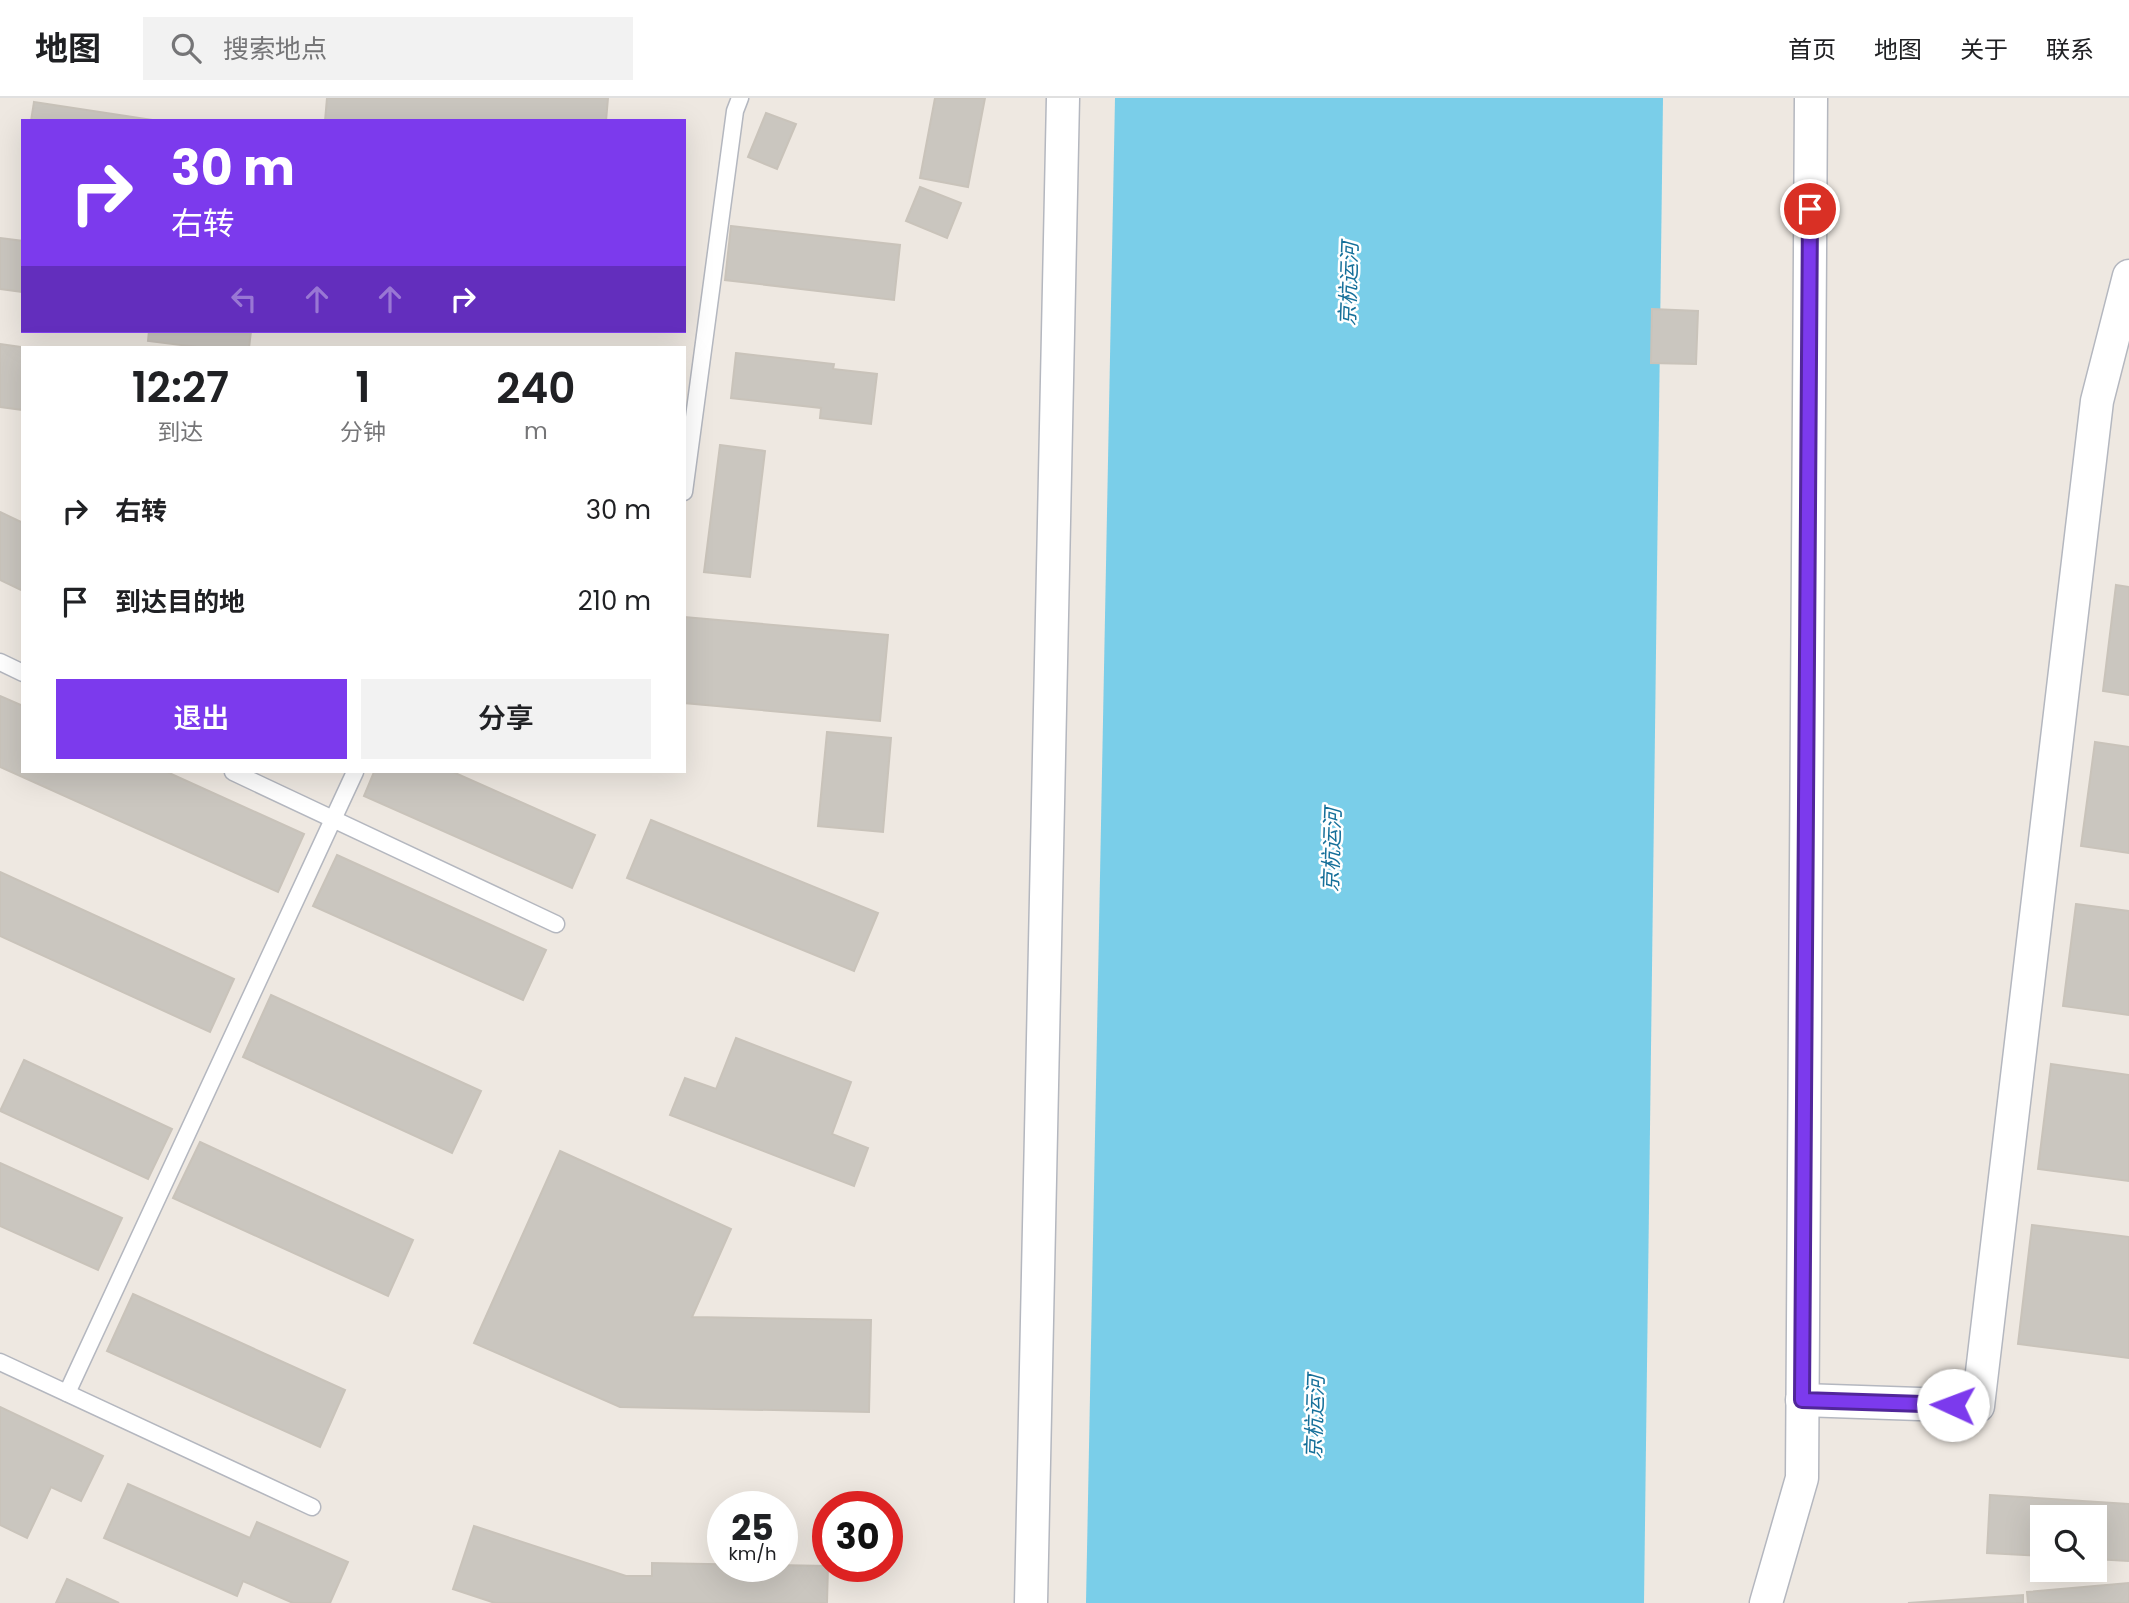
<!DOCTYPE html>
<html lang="zh">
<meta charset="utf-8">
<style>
body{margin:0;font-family:Poppins,"Noto Sans SC",sans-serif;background:#f2f2f2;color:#202124;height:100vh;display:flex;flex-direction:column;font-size:26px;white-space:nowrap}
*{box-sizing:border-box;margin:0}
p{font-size:23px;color:#757577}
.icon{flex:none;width:38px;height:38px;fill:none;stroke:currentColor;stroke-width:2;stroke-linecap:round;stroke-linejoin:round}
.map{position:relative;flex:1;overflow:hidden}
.side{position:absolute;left:21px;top:248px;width:665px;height:427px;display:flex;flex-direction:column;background:#fff;border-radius:0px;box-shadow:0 7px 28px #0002}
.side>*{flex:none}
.hud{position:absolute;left:21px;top:21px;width:665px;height:214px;border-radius:0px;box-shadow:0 7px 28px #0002;background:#7c3aed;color:#fff;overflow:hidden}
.buttons{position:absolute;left:2030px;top:1407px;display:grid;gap:14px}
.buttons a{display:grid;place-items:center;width:77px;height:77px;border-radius:0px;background:#fff;box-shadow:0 7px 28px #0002;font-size:35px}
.speed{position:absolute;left:707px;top:1393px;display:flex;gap:14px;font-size:35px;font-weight:700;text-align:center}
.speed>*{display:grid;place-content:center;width:91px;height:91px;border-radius:50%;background:#fff;box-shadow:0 7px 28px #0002;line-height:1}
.speed small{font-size:18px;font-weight:400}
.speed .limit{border:10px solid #d22;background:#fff;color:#111}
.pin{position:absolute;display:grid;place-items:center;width:60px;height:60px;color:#fff;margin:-30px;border:4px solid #fff;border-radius:50%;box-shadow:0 2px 7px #0007}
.me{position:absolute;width:77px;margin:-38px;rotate:272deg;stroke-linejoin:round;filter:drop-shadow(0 0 5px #0008)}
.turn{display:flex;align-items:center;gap:24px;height:147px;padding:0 35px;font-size:32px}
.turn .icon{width:91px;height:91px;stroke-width:2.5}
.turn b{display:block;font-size:49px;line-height:60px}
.lanes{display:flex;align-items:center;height:66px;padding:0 35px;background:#0003;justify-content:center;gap:35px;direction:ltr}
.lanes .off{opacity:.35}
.eta{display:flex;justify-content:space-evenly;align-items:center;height:119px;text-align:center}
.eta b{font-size:42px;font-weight:600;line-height:49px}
.primary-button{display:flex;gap:14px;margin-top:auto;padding:14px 35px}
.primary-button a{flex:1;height:80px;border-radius:0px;background:#7c3aed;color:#fff;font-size:28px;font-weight:600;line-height:80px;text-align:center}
.primary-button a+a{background:#f2f2f2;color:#202124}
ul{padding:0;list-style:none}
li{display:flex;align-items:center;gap:21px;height:91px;padding:0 35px}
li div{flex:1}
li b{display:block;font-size:26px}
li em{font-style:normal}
header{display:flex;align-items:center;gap:42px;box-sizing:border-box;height:98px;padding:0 35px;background:#fff;border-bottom:2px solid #e0e0e0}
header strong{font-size:33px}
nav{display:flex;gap:38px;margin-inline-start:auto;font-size:24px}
.search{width:490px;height:63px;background:#f2f2f2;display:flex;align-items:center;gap:18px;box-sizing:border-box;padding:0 24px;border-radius:0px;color:#757577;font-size:26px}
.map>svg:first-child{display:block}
</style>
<header>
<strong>地图</strong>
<div class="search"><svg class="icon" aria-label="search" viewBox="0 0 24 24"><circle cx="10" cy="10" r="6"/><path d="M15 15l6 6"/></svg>搜索地点</div>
<nav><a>首页</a><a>地图</a><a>关于</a><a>联系</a></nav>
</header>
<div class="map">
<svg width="2129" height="1505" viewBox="0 0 2129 1505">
<rect width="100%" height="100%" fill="#eee8e1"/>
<polygon fill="#7acee9" points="1115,0 1663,0 1644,1505 1086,1505"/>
<g fill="#cac6bf" stroke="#c9c3ba" stroke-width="2">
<polygon points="327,0 608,0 606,23 325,23"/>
<polygon points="935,0 985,0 968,89 920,80"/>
<polygon points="34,4 159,23 31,23"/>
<polygon points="766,15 796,26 777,71 748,59"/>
<polygon points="920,89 961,105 947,140 906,123"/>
<polygon points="731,128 900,147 894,202 725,182"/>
<polygon points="0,140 23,143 23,194 0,191"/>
<polygon points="1652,211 1698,213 1696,266 1651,265"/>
<polygon points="149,233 251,233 249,250 205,250 148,243"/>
<polygon points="0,246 28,250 23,250 23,312 0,309"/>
<polygon points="736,255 834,266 833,271 877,276 871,326 820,320 821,310 731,300"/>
<polygon points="720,347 765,353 750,479 704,474"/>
<polygon points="0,414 23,425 23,493 0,482"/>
<polygon points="2116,487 2129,489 2129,597 2103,593"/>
<polygon points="684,519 888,537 880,623 684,605"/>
<polygon points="0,598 23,608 23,674 167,674 304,736 278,794 0,669"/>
<polygon points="827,634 891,640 883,734 818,728"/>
<polygon points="2095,644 2129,649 2129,755 2081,748"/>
<polygon points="374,674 453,674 595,737 572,790 364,698"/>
<polygon points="651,722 878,815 854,873 627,780"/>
<polygon points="337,757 546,852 523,902 313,808"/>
<polygon points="0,774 234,881 210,934 0,838"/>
<polygon points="2076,806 2129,813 2129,917 2063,908"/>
<polygon points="271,897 481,993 452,1055 243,959"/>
<polygon points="736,940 851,984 832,1036 868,1050 854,1088 670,1017 685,980 716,991"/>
<polygon points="24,962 172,1031 148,1081 0,1013"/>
<polygon points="2051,966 2129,977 2129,1083 2038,1071"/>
<polygon points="200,1044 413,1142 388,1198 173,1100"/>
<polygon points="560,1053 731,1131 692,1219 871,1222 869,1314 620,1309 474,1245"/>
<polygon points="0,1065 122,1120 98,1172 0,1128"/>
<polygon points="2032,1127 2129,1139 2129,1260 2018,1246"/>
<polygon points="133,1196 345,1292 320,1349 107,1253"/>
<polygon points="0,1309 103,1358 81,1403 51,1389 27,1440 0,1427"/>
<polygon points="128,1386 250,1440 257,1424 348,1464 330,1505 293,1505 243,1483 237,1498 104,1440"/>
<polygon points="1990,1397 2129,1406 2129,1463 2095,1461 2095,1419 2042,1419 2042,1458 1987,1455"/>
<polygon points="474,1428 626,1478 652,1478 652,1465 828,1468 827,1505 495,1505 453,1491"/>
<polygon points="67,1481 119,1505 56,1505"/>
<polygon points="2129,1485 2129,1505 2028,1505 2027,1494"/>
<polygon points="2023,1497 2023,1505 1908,1505"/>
</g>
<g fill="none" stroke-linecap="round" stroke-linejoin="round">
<g stroke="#b4b7bf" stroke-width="19">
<g id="service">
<polyline points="684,394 735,13 740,0"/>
<polyline points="0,564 23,575"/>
<polyline points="233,674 556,826"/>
<polyline points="0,1264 312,1409"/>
<polyline points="67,1295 355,674"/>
</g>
</g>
<g stroke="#b4b7bf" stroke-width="35">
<g id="minor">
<polyline points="1802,1302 1978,1308 2097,303 2129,178"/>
<polyline points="1031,1505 1063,0"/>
<polyline points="1766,1505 1802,1380 1811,0"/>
</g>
</g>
<use href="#service" stroke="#fff" stroke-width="16"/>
<use href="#minor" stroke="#fff" stroke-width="32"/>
</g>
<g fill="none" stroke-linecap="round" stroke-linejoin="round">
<g stroke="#51269a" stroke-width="18">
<polyline id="route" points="1810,111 1802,1302 1953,1307"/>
</g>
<use href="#route" stroke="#7c3aed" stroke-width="12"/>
</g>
<g text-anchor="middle" stroke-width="5" stroke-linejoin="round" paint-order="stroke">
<g font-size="21" font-style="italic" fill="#156f99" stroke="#fff">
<text transform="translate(1349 186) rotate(-88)" y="7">京杭运河</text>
<text transform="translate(1332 752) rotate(-88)" y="7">京杭运河</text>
<text transform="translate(1315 1319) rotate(-88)" y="7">京杭运河</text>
</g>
</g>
</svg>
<div class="buttons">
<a><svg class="icon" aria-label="search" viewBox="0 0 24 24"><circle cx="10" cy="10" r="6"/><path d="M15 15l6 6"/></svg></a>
</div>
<div class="speed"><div>25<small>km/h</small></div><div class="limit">30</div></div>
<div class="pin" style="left:1810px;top:111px;background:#d93025"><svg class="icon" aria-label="arrive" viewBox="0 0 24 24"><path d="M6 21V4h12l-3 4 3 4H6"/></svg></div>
<svg class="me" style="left:1953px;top:1307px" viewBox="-20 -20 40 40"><circle r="19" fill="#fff"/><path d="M0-13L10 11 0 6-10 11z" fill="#7c3aed"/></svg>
<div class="hud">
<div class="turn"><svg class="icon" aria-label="right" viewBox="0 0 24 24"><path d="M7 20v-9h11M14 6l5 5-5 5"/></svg><div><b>30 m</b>右转</div></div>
<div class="lanes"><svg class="icon off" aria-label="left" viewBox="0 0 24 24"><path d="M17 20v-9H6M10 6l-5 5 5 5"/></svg><svg class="icon off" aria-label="ahead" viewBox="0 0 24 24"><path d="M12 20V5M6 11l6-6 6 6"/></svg><svg class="icon off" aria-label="ahead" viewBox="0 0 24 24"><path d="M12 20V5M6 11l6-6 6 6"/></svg><svg class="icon" aria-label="right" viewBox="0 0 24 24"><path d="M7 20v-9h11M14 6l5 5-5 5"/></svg></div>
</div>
<section class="side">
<div class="eta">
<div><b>12:27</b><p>到达</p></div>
<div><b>1</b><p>分钟</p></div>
<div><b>240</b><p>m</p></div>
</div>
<ul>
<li><svg class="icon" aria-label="right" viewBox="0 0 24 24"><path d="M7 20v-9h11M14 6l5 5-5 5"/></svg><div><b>右转</b></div><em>30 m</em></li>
<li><svg class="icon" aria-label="arrive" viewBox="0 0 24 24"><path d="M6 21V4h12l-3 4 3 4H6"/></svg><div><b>到达目的地</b></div><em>210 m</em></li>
</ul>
<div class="primary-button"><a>退出</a><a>分享</a></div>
</section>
</div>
